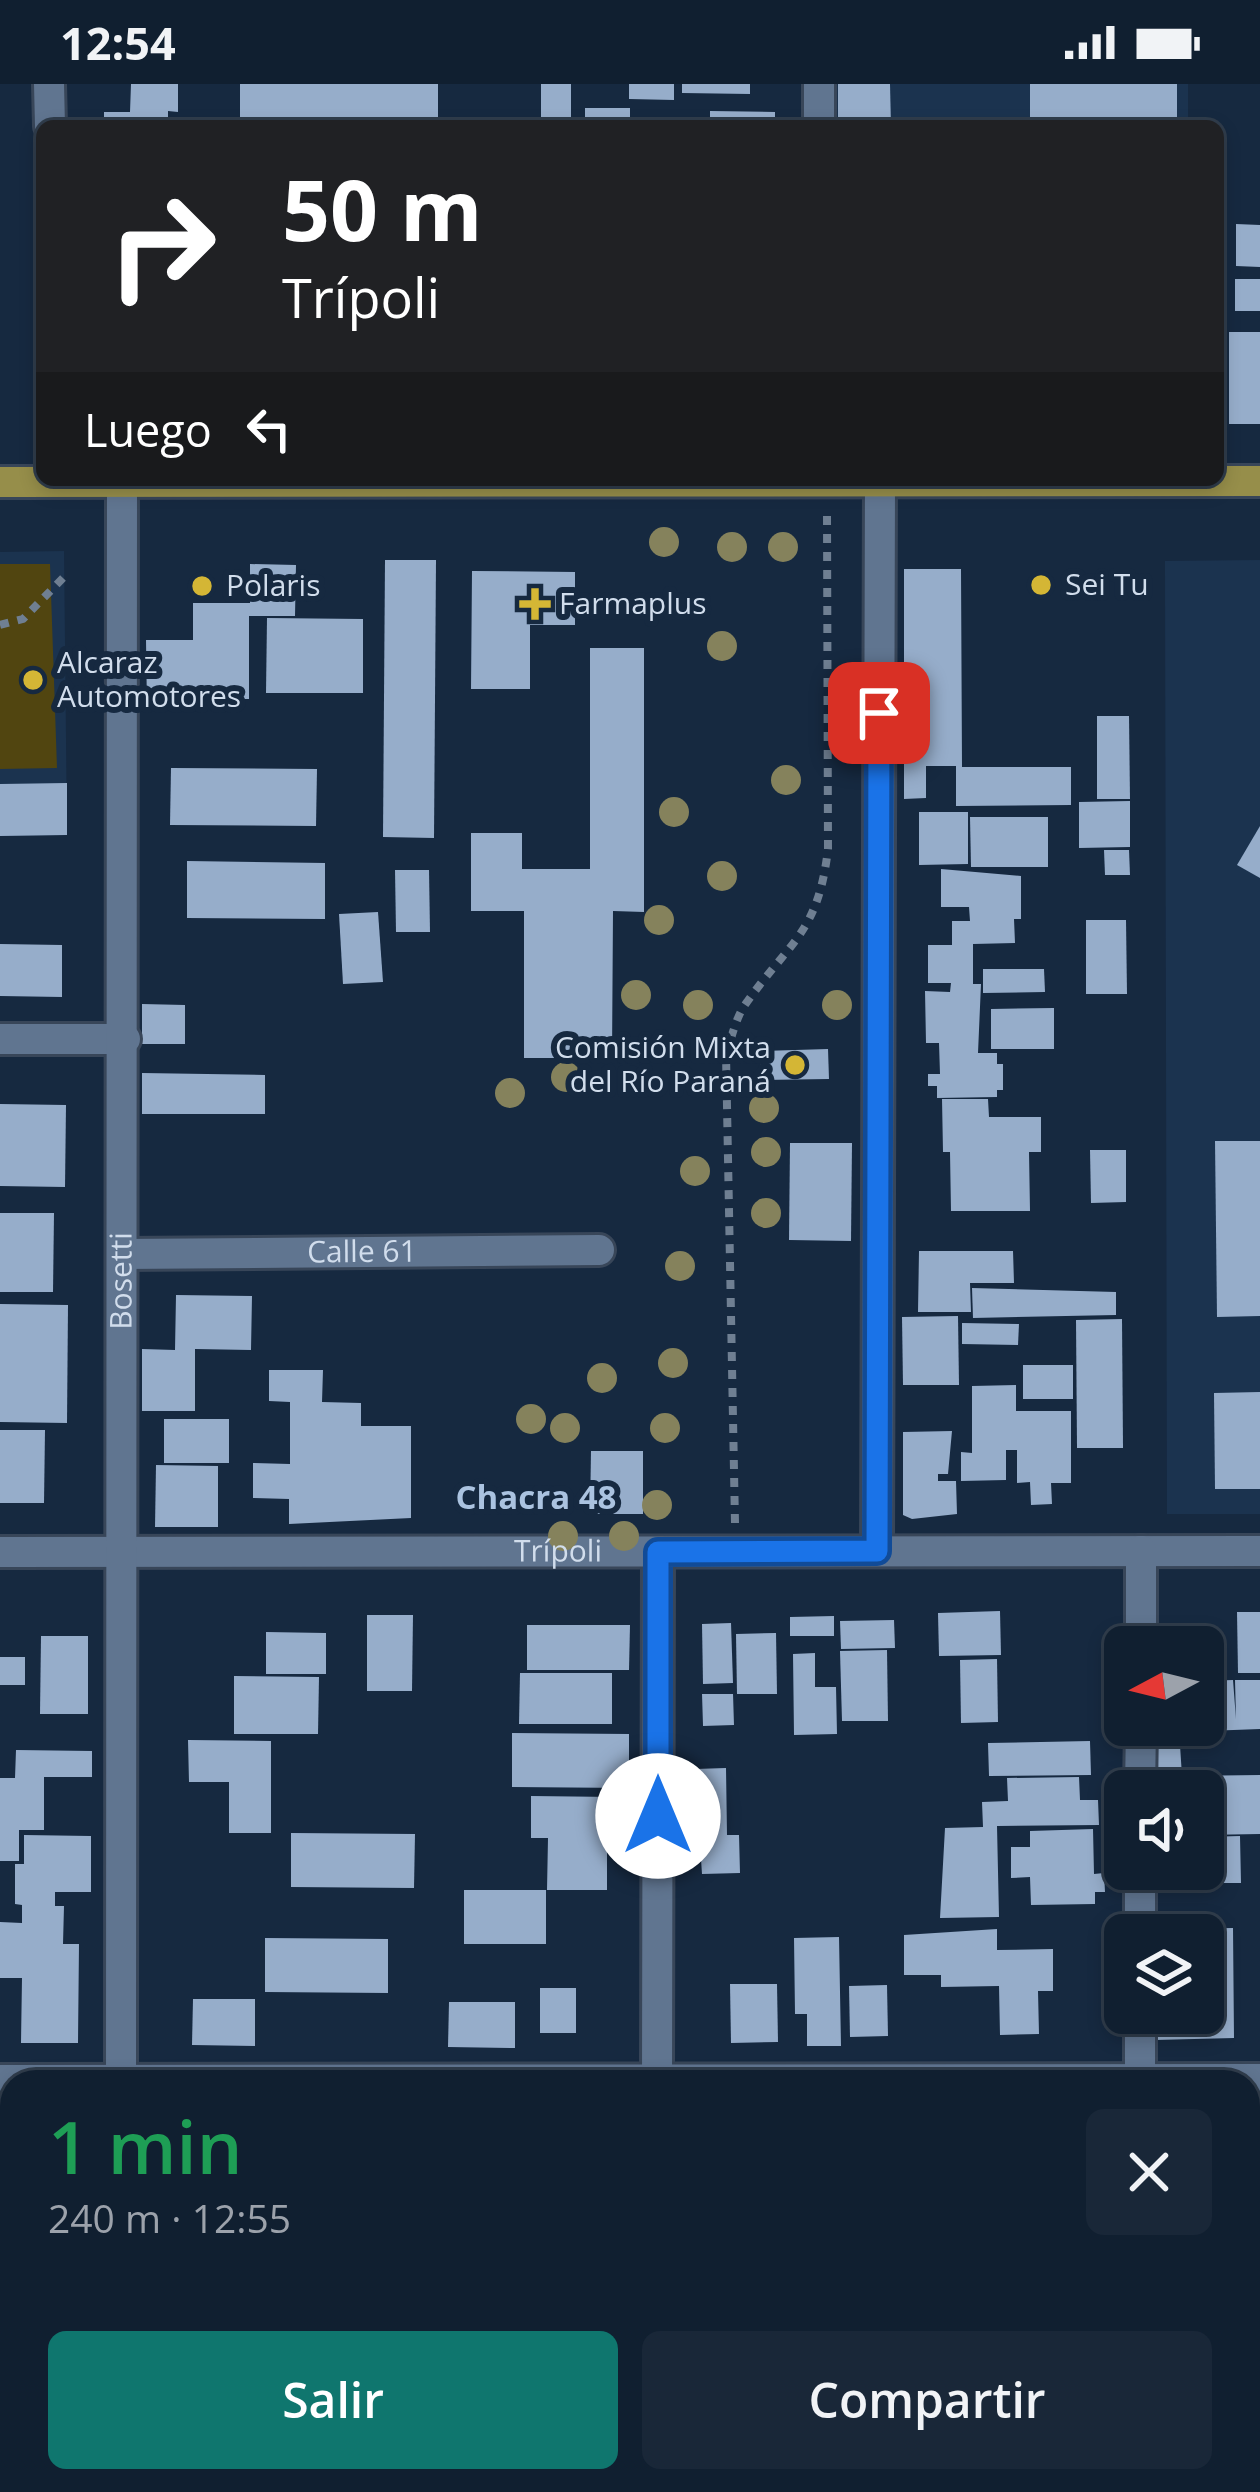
<!DOCTYPE html>
<html lang="es">
<meta charset="utf-8">
<style>
body{margin:0;font-family:"Open Sans",sans-serif;background:#192738;color:#f1f3f6;height:100vh;display:flex;flex-direction:column;font-size:45px;white-space:nowrap}
*{box-sizing:border-box;margin:0}
p{font-size:39px;color:#9ca2ab}
.icon{flex:none;width:66px;height:66px;fill:none;stroke:currentColor;stroke-width:2;stroke-linecap:round;stroke-linejoin:round}
.map{position:relative;flex:1;overflow:hidden}
.sheet{position:absolute;left:0px;top:1986px;width:1260px;height:423px;display:flex;flex-direction:column;background:#101f30;border-radius:36px 36px 0 0;box-shadow:0 6px 18px #0003,0 0 0 3px #303d4c}
.sheet>*{flex:none}
.guide{position:absolute;left:36px;top:36px;width:1188px;height:366px;border-radius:18px;box-shadow:0 6px 18px #0003,0 0 0 3px #303d4c;background:#202124;color:#fff;overflow:hidden}
.needle{width:78px;rotate:263deg}
.tools{position:absolute;left:1104px;top:1542px;display:grid;gap:24px}
.tools a{display:grid;place-items:center;width:120px;height:120px;border-radius:18px;background:#101f30;box-shadow:0 6px 18px #0003,0 0 0 3px #303d4c;font-size:60px}
.pin{position:absolute;display:grid;place-items:center;width:102px;height:102px;color:#fff;margin:-51px;border-radius:24px;box-shadow:0 6px 18px #0006}
.me{position:absolute;width:132px;margin:-66px;rotate:0deg;stroke-linejoin:round;filter:drop-shadow(0 0 9px #0008)}
.turn{display:flex;align-items:center;gap:42px;height:252px;padding:0 48px;font-size:54px}
.turn .icon{width:156px;height:156px;stroke-width:2.5}
.turn b{display:block;font-size:84px;line-height:102px}
.then{display:flex;align-items:center;height:114px;padding:0 48px;background:#0003;gap:24px;font-size:45px}
.round{display:grid;place-items:center;flex:none;width:126px;height:126px;border-radius:18px;background:#192738}
.overview{display:flex;align-items:center;justify-content:space-between;height:204px;padding:0 48px}
h1{font-size:72px;font-weight:600;line-height:90px;color:#1e9e55}
.button{display:flex;gap:24px;margin-top:auto;padding:24px 48px}
.button a{flex:1;height:138px;border-radius:18px;background:#0f766e;color:#fff;font-size:48px;font-weight:600;line-height:138px;text-align:center}
.button a+a{background:#192738;color:#f1f3f6}
.status{display:flex;justify-content:space-between;align-items:center;height:84px;padding:0 60px;background:#101f30;direction:ltr}
.status svg{height:33px;fill:currentColor}
.map>svg:first-child{display:block}
</style>
<div class="status"><b>12:54</b><svg viewBox="0 0 49 12"><path d="M0 12V9h3v3zM5 12V6h3v6zM10 12V3h3v9zM15 12V0h3v12zM26 1h20v11H26zM47 4h2v5h-2z"/></svg></div>
<div class="map">
<svg width="1260" height="2408" viewBox="0 0 1260 2408">
<rect width="100%" height="100%" fill="#162940"/>
<g fill="#1b334f">
<rect x="831" y="0" width="357" height="42"/>
<polygon points="64,467 67,751 0,752 0,468"/>
<polygon points="1260,476 1260,1430 1167,1430 1165,477"/>
</g>
<polygon fill="#514510" points="0,480 50,480 57,684 0,685"/>
<g fill="#96adca">
<polygon points="131,0 178,0 178,28 168,27 168,42 104,42 104,28 130,28"/>
<rect x="240" y="0" width="198" height="42"/>
<rect x="541" y="0" width="30" height="33"/>
<polygon points="629,0 674,0 674,16 629,15"/>
<polygon points="682,0 750,0 750,10 682,9"/>
<polygon points="838,0 890,0 891,42 838,42"/>
<rect x="1030" y="0" width="147" height="42"/>
<rect x="585" y="24" width="45" height="18"/>
<polygon points="710,27 775,28 775,42 710,42"/>
<polygon points="1236,140 1260,141 1260,183 1236,182"/>
<polygon points="1218,165 1227,165 1226,338 1218,338"/>
<rect x="1235" y="195" width="25" height="32"/>
<rect x="1229" y="248" width="31" height="92"/>
<polygon points="385,476 436,476 434,754 383,753"/>
<polygon points="250,480 296,481 295,532 249,532 249,615 193,615 193,626 147,626 146,556 193,556 193,519 250,519"/>
<polygon points="904,485 961,485 962,683 1071,683 1071,721 956,722 956,682 926,682 926,714 904,715"/>
<polygon points="472,487 575,488 575,541 530,541 530,605 471,605"/>
<polygon points="267,534 363,535 363,609 266,609"/>
<polygon points="590,564 644,564 644,828 613,827 612,974 524,974 524,827 471,827 471,749 522,749 522,785 590,785"/>
<polygon points="1097,632 1129,632 1130,715 1097,715"/>
<polygon points="171,684 317,685 316,742 170,741"/>
<polygon points="67,699 67,751 0,752 0,700"/>
<polygon points="1130,717 1130,763 1079,764 1079,718"/>
<polygon points="919,728 968,728 968,780 919,781"/>
<polygon points="970,733 1048,733 1048,783 971,783"/>
<polygon points="1260,742 1260,794 1237,781"/>
<polygon points="1104,766 1129,766 1130,791 1105,791"/>
<polygon points="187,777 325,779 325,835 187,834"/>
<polygon points="941,785 1021,792 1021,835 1014,835 1015,859 973,860 973,900 981,900 978,969 997,969 997,980 1003,980 1003,1006 997,1006 997,1013 937,1014 937,1002 928,1002 928,990 940,990 939,959 926,959 925,907 950,908 951,899 928,899 928,861 952,861 952,837 970,837 969,823 941,823"/>
<polygon points="395,786 429,786 430,848 396,848"/>
<polygon points="378,828 383,898 343,900 339,830"/>
<polygon points="1086,836 1126,836 1127,910 1086,910"/>
<polygon points="0,860 62,861 62,913 0,912"/>
<polygon points="983,885 1044,885 1045,908 983,909"/>
<polygon points="142,920 185,921 185,960 142,960"/>
<polygon points="1054,924 1054,965 991,965 991,925"/>
<polygon points="828,965 829,995 761,996 760,967"/>
<polygon points="142,989 265,991 265,1030 142,1030"/>
<polygon points="942,1015 988,1015 989,1033 1041,1033 1041,1068 1029,1068 1030,1127 951,1127 950,1068 943,1068"/>
<polygon points="0,1020 66,1021 65,1103 0,1102"/>
<polygon points="1215,1057 1260,1057 1260,1232 1217,1233"/>
<polygon points="790,1059 852,1059 851,1157 789,1156"/>
<polygon points="1090,1066 1126,1066 1126,1118 1091,1119"/>
<polygon points="0,1129 54,1129 53,1208 0,1208"/>
<polygon points="919,1167 1013,1167 1014,1199 970,1199 971,1228 918,1228"/>
<polygon points="972,1204 1116,1208 1116,1231 973,1234"/>
<polygon points="176,1211 252,1212 251,1266 195,1265 195,1327 142,1327 142,1265 175,1266"/>
<polygon points="0,1220 68,1221 67,1339 0,1338"/>
<polygon points="958,1232 959,1301 903,1301 902,1233"/>
<polygon points="1122,1235 1123,1364 1077,1364 1076,1236"/>
<polygon points="962,1239 1019,1240 1018,1261 962,1260"/>
<rect x="1023" y="1281" width="50" height="34"/>
<polygon points="269,1286 323,1286 322,1318 361,1319 361,1342 411,1342 411,1434 289,1440 289,1415 253,1414 253,1379 290,1380 290,1318 269,1317"/>
<polygon points="1016,1301 1016,1327 1071,1327 1071,1399 1051,1399 1052,1420 1031,1421 1030,1398 1017,1399 1017,1366 1006,1366 1006,1396 961,1397 961,1368 972,1369 972,1302"/>
<polygon points="1260,1308 1260,1405 1215,1405 1214,1309"/>
<rect x="164" y="1335" width="65" height="44"/>
<polygon points="0,1346 45,1346 44,1419 0,1419"/>
<polygon points="952,1347 948,1390 938,1390 938,1397 956,1397 957,1430 912,1435 903,1431 903,1348"/>
<polygon points="591,1367 643,1367 643,1430 590,1430"/>
<polygon points="156,1381 218,1382 218,1443 155,1443"/>
<polygon points="1000,1527 1001,1571 939,1572 938,1529"/>
<polygon points="1237,1528 1260,1528 1260,1589 1238,1589"/>
<polygon points="367,1531 413,1531 412,1607 367,1607"/>
<polygon points="834,1532 834,1552 790,1552 790,1533"/>
<polygon points="894,1536 895,1564 841,1565 840,1537"/>
<polygon points="731,1539 733,1599 703,1600 702,1540"/>
<polygon points="527,1541 630,1541 629,1586 527,1586"/>
<polygon points="1214,1546 1215,1592 1203,1592 1203,1563 1173,1563 1172,1547"/>
<polygon points="266,1548 326,1549 326,1590 266,1590"/>
<polygon points="776,1549 777,1610 737,1610 736,1550"/>
<polygon points="41,1552 88,1552 88,1630 40,1630"/>
<polygon points="887,1566 888,1637 842,1637 840,1567"/>
<polygon points="815,1569 815,1603 836,1603 837,1650 794,1651 793,1570"/>
<rect x="0" y="1573" width="25" height="28"/>
<polygon points="997,1575 998,1638 961,1639 960,1576"/>
<polygon points="520,1589 612,1589 612,1640 519,1640"/>
<polygon points="234,1592 319,1593 318,1650 234,1650"/>
<polygon points="1233,1596 1236,1635 1235,1596 1260,1596 1260,1645 1180,1648 1179,1641 1203,1641 1203,1597"/>
<polygon points="702,1610 733,1610 734,1641 703,1642"/>
<polygon points="512,1649 629,1650 629,1704 512,1703"/>
<polygon points="188,1656 271,1657 271,1749 229,1749 229,1698 189,1698"/>
<polygon points="1090,1657 1091,1691 989,1692 988,1659"/>
<polygon points="1180,1661 1182,1692 1260,1691 1260,1750 1203,1751 1203,1707 1175,1707 1175,1691 1151,1692 1151,1662"/>
<polygon points="16,1666 92,1667 92,1693 44,1693 44,1746 19,1746 19,1777 0,1777 0,1694 15,1694"/>
<polygon points="726,1684 727,1751 739,1751 740,1789 702,1790 695,1685"/>
<polygon points="1079,1693 1080,1716 1098,1716 1099,1741 997,1742 999,1833 940,1834 945,1744 983,1743 982,1718 1008,1717 1007,1694"/>
<polygon points="531,1712 615,1713 615,1755 607,1755 607,1806 547,1806 548,1754 531,1754"/>
<polygon points="1093,1745 1094,1790 1104,1789 1105,1808 1095,1808 1095,1820 1031,1821 1030,1793 1011,1794 1011,1763 1030,1763 1030,1747"/>
<polygon points="291,1749 415,1750 414,1804 291,1803"/>
<polygon points="24,1751 91,1752 91,1808 55,1808 55,1822 64,1822 63,1860 79,1860 78,1959 21,1959 22,1894 0,1894 0,1838 22,1839 22,1821 15,1820 15,1780 24,1780"/>
<polygon points="1240,1752 1241,1799 1196,1799 1196,1785 1203,1785 1203,1753"/>
<rect x="464" y="1806" width="82" height="54"/>
<polygon points="1233,1844 1234,1954 1155,1956 1155,1929 1203,1929 1203,1851 1175,1851 1174,1845"/>
<polygon points="997,1845 997,1866 1053,1865 1053,1907 1038,1907 1039,1950 1000,1951 999,1902 941,1903 941,1891 904,1891 904,1851"/>
<polygon points="839,1853 841,1962 807,1962 807,1930 795,1930 794,1854"/>
<polygon points="265,1854 388,1855 388,1909 265,1908"/>
<polygon points="730,1900 777,1900 778,1958 731,1959"/>
<polygon points="887,1901 888,1952 850,1953 849,1902"/>
<rect x="540" y="1904" width="36" height="45"/>
<polygon points="193,1915 255,1915 255,1962 192,1961"/>
<polygon points="449,1918 515,1918 515,1964 448,1963"/>
<rect x="0" y="2129" width="12" height="55"/>
<polygon points="1252,2262 1260,2262 1260,2314 1253,2314"/>
<rect x="0" y="2263" width="12" height="29"/>
<polygon points="1250,2340 1260,2340 1260,2408 1205,2408 1204,2397 1248,2397"/>
<polygon points="0,2357 12,2357 12,2397 22,2397 22,2408 0,2408"/>
<rect x="182" y="2397" width="232" height="11"/>
<rect x="416" y="2397" width="55" height="11"/>
<polygon points="474,2397 615,2397 614,2408 474,2408"/>
<polygon points="714,2397 757,2397 758,2402 784,2401 784,2408 714,2408"/>
<rect x="888" y="2397" width="96" height="11"/>
<rect x="1035" y="2397" width="73" height="11"/>
</g>
<g fill="none" stroke-linecap="round" stroke-linejoin="round">
<g stroke="#384659" stroke-width="36">
<g id="minor">
<polyline points="49,0 50,42"/>
<polyline points="819,0 819,42"/>
<polyline points="0,955 125,955"/>
<path id="s1" d="M122,1170L599,1166"/>
<polyline points="877,1467 880,397"/>
<path id="s2" d="M0,1468L1260,1467"/>
<polyline points="1141,1563 1141,1467"/>
<polyline points="1140,1707 1141,1641"/>
<polyline points="1140,1851 1140,1785"/>
<polyline points="0,1996 1260,1995"/>
<path id="s3" d="M121,1998L122,397"/>
<polyline points="657,1998 658,1468"/>
<polyline points="1140,1998 1140,1929"/>
<polyline points="659,2397 659,2408"/>
<polyline points="120,2408 120,2397"/>
<polyline points="1130,2408 1130,2397"/>
</g>
</g>
<g stroke="#384659" stroke-width="36">
<polyline id="major" points="0,398 1260,397"/>
</g>
<g stroke="#6f7f92" stroke-width="8" stroke-dasharray="9 9" stroke-linecap="butt">
<polyline points="0,541 23,535 64,493"/>
<path d="M735,1439L726,970C732,953 736,932 747,918C791,856 818,849 828,765L827,428"/>
</g>
<use href="#minor" stroke="#607590" stroke-width="30"/>
<use href="#major" stroke="#968e4a" stroke-width="30"/>
</g>
<g fill="#85825c">
<circle cx="664" cy="458" r="15"/>
<circle cx="732" cy="463" r="15"/>
<circle cx="783" cy="463" r="15"/>
<circle cx="722" cy="562" r="15"/>
<circle cx="786" cy="696" r="15"/>
<circle cx="674" cy="728" r="15"/>
<circle cx="722" cy="792" r="15"/>
<circle cx="659" cy="836" r="15"/>
<circle cx="636" cy="911" r="15"/>
<circle cx="698" cy="921" r="15"/>
<circle cx="837" cy="921" r="15"/>
<circle cx="566" cy="993" r="15"/>
<circle cx="510" cy="1009" r="15"/>
<circle cx="764" cy="1024" r="15"/>
<circle cx="766" cy="1068" r="15"/>
<circle cx="695" cy="1087" r="15"/>
<circle cx="766" cy="1129" r="15"/>
<circle cx="680" cy="1182" r="15"/>
<circle cx="673" cy="1279" r="15"/>
<circle cx="602" cy="1294" r="15"/>
<circle cx="531" cy="1335" r="15"/>
<circle cx="565" cy="1344" r="15"/>
<circle cx="665" cy="1344" r="15"/>
<circle cx="657" cy="1421" r="15"/>
<circle cx="563" cy="1452" r="15"/>
<circle cx="624" cy="1452" r="15"/>
</g>
<g fill="none" stroke-linecap="round" stroke-linejoin="round">
<g stroke="#114b97" stroke-width="30">
<polyline id="route" points="658,1732 658,1468 877,1467 879,629"/>
</g>
<use href="#route" stroke="#1a73e8" stroke-width="21"/>
</g>
<g fill="#d4b635" stroke="#162940" stroke-width="4.5">
<circle cx="1041" cy="501" r="12"/>
<circle cx="202" cy="502" r="12"/>
<path d="M529 502h12v12h12v12h-12v12h-12v-12h-12v-12h12z"/>
<circle cx="33" cy="596" r="12"/>
<circle cx="795" cy="981" r="12"/>
</g>
<g text-anchor="middle" stroke-width="12" stroke-linejoin="round" paint-order="stroke">
<g font-size="30" fill="#d1ddec" stroke="#162940" text-anchor="start">
<text x="1065" y="511">Sei Tu</text>
<text x="226" y="512">Polaris</text>
<text x="559" y="530">Farmaplus</text>
<text x="57" y="589">Alcaraz<tspan x="57" dy="34">Automotores</tspan></text>
<text x="771" y="974" text-anchor="end">Comisión Mixta<tspan x="771" dy="34">del Río Paraná</tspan></text>
</g>
<g font-size="30" fill="#d1ddec" stroke="#162940">
<text dy="10" stroke="none"><textPath href="#s1" startOffset="240">Calle 61</textPath></text>
<text dy="10" stroke="none"><textPath href="#s3" startOffset="801">Bosetti</textPath></text>
<text dy="10" stroke="none"><textPath href="#s2" startOffset="558">Trípoli</textPath></text>
</g>
<g font-size="33" font-weight="bold" fill="#abc3e0" stroke="#162940">
<text x="536" y="1425">Chacra 48</text>
</g>
</g>
</svg>
<div class="tools">
<a><svg class="needle" viewBox="-14 -14 28 28"><path d="M0-13l5 13h-10z" fill="#e53935"/><path d="M0 13l5-13h-10z" fill="#9ca2ab"/></svg></a>
<a><svg class="icon" aria-label="sound" viewBox="0 0 24 24"><path d="M4 9h4l5-4v14l-5-4H4zM17 9q2 3 0 6"/></svg></a>
<a><svg class="icon" aria-label="layers" viewBox="0 0 24 24"><path d="M12 4l9 5-9 5-9-5zM3 14l9 5 9-5"/></svg></a>
</div>
<div class="pin" style="left:879px;top:629px;background:#d93025"><svg class="icon" aria-label="arrive" viewBox="0 0 24 24"><path d="M6 21V4h12l-3 4 3 4H6"/></svg></div>
<svg class="me" style="left:658px;top:1732px" viewBox="-20 -20 40 40"><circle r="19" fill="#fff"/><path d="M0-13L10 11 0 6-10 11z" fill="#1a73e8"/></svg>
<div class="guide">
<div class="turn"><svg class="icon" aria-label="right" viewBox="0 0 24 24"><path d="M7 20v-9h11M14 6l5 5-5 5"/></svg><div><b>50 m</b>Trípoli</div></div>
<div class="then">Luego<svg class="icon" aria-label="left" viewBox="0 0 24 24"><path d="M17 20v-9H6M10 6l-5 5 5 5"/></svg></div>
</div>
<section class="sheet">
<div class="overview"><div><h1>1 min</h1><p>240 m · 12:55</p></div><a class="round"><svg class="icon" aria-label="close" viewBox="0 0 24 24"><path d="M6 6l12 12M18 6L6 18"/></svg></a></div>
<div class="button"><a>Salir</a><a>Compartir</a></div>
</section>
</div>
